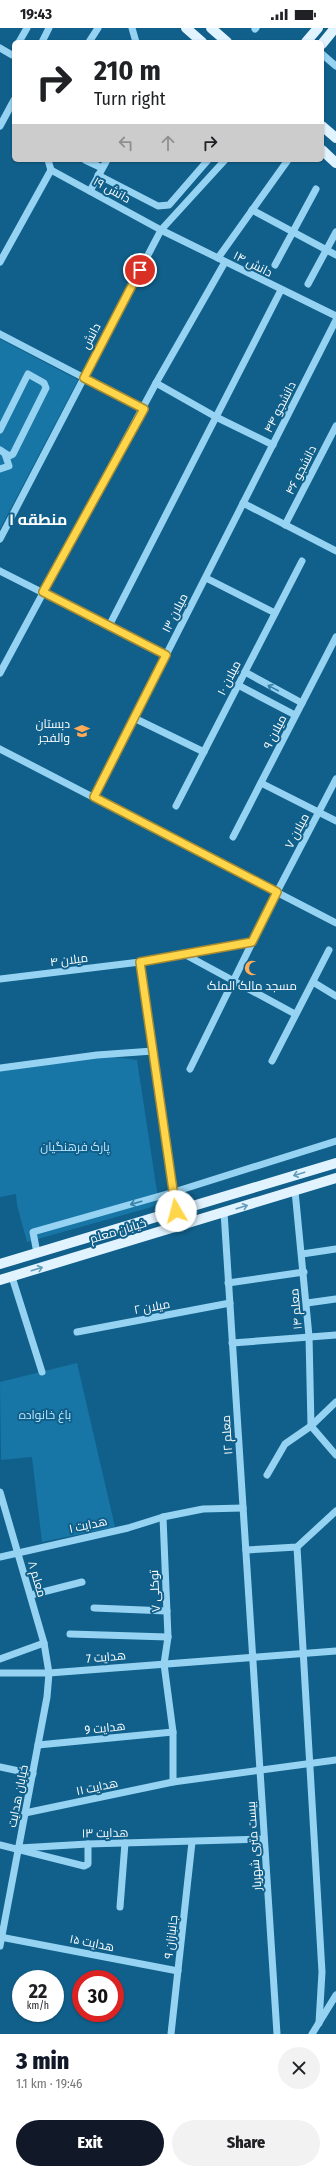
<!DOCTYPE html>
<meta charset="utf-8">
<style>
body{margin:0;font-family:"Fira Sans Condensed",Cairo,sans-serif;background:#f2f2f2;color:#202124;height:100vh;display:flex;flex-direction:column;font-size:15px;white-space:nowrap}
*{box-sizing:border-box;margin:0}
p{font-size:13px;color:#757577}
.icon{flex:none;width:22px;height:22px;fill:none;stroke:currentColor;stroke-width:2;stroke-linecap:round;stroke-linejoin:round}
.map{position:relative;height:2006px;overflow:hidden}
.side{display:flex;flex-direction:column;background:#fff;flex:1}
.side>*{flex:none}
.hud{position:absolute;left:12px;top:12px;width:312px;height:122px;border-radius:6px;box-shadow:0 1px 3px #0004;background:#fff;color:#202124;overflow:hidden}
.speed{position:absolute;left:12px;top:1942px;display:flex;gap:8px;font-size:20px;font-weight:700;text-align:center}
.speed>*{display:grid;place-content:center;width:52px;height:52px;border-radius:50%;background:#fff;box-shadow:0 1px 3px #0004;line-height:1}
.speed small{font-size:10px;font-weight:400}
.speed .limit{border:6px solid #d22;background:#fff;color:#111}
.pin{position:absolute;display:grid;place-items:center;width:34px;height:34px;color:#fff;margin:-17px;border:2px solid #fff;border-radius:50%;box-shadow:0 1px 4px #0007}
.me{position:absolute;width:44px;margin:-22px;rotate:352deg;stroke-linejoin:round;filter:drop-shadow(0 0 3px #0008)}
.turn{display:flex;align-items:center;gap:14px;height:84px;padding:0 16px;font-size:18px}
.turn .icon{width:52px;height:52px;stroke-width:2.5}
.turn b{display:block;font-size:28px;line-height:34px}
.lanes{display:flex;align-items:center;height:38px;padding:0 16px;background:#0003;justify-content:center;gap:20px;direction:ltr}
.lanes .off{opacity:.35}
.round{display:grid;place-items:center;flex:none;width:42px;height:42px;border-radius:21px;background:#f2f2f2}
.head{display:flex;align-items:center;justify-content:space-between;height:68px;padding:0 16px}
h1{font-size:24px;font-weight:800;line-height:30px;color:#111827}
.action{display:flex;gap:8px;margin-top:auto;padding:8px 16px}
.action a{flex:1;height:46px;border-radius:24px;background:#111827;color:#fff;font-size:16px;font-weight:800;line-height:46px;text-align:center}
.action a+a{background:#f2f2f2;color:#202124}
.status{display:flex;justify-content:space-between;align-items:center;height:28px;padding:0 20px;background:#fff;direction:ltr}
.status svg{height:11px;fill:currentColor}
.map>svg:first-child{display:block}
</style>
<div class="status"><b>19:43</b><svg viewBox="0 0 49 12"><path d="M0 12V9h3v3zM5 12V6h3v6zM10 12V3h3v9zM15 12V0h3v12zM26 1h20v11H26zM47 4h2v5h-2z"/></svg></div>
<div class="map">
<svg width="336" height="2006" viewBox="0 0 336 2006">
<rect width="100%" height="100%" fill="#10608b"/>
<g fill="#1776a6">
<polygon points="0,311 78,352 0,501"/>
<polygon points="97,1027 137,1032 159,1177 27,1214 17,1177 16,1166 0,1169 0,1040"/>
<polygon points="77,1335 115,1499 42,1514 32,1429 1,1432 0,1354"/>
</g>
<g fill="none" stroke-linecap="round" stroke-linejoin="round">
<g stroke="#96d3f2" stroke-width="7">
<polyline points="132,0 136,14"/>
<polyline points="255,1 256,0"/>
<polyline points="19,14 27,0"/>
<polyline points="42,14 49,0"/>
<polyline points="89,14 98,0"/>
<polyline points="0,20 12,27"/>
<polyline points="322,26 336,38"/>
<polyline points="0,98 14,72"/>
<polyline points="85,132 102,140"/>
<polyline points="51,142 161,202 336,288"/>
<polyline points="98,147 158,178 169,177 208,132"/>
<polyline points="90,163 107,132"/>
<polyline points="252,182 336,227"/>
<polyline points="218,230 288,132"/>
<polyline points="0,234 51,142 48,132"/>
<polyline points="275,237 316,161"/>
<polyline points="308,256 336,204"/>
<polyline points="0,306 144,381"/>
<polyline points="156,355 216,389 273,417"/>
<polyline points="0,402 28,346 44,355 46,360 13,426 9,428 0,422"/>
<polyline points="0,441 9,438 5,426"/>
<polyline points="243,475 336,523"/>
<polyline points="285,497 336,398"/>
<polyline points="0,511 161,202 225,132"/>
<polyline points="0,543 166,627"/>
<polyline points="206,550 275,585"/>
<polyline points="109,598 281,262"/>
<polyline points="245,644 302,675"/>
<polyline points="0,645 156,355 225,234"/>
<polyline points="238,657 295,687"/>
<polyline points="134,690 204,724"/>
<polyline points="0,721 336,895"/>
<polyline points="261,755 336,793"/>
<polyline points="94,769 336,292"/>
<polyline points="176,778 302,533"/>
<polyline points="233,809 336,609"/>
<polyline points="184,926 295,986"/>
<polyline points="140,934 176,1183"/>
<polyline points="0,951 140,934 253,914"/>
<polyline points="313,954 336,968"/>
<polyline points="272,1033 329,922"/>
<polyline points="0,1040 97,1027 153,1023"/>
<polyline points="190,1041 277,864 336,751"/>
<polyline points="295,1163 309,1308 311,1398"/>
<polyline points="224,1184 277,2006"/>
<polyline points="37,1225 33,1204 174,1164 336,1113"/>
<polyline points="302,1226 336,1221"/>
<polyline points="12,1249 42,1344"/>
<polyline points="228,1255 304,1244"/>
<polyline points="307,1275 336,1271"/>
<polyline points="77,1304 230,1275"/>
<polyline points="232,1315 336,1307"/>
<polyline points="311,1398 336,1427"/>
<polyline points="267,1447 285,1416 311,1398 336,1374"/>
<polyline points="0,1464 44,1615 49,1645 47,1669 0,1918"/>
<polyline points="163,1489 168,1609 164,1636 173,1704 173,1754"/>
<polyline points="297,1519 322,1944 319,1995"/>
<polyline points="246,1522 297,1519 336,1483"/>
<polyline points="0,1529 128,1500 163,1489 203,1481 243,1480"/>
<polyline points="31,1567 82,1554"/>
<polyline points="94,1580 167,1583"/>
<polyline points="70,1606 168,1609"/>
<polyline points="0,1631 44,1615"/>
<polyline points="0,1645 49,1645 336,1623"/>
<polyline points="38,1717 173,1704"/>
<polyline points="0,1739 33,1746"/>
<polyline points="25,1785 173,1754 336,1732"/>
<polyline points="0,1817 84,1838 88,1836 88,1816"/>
<polyline points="19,1820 88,1816 264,1811"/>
<polyline points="120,1879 125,1815"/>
<polyline points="0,1909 178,1943"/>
<polyline points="171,2006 192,1814"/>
<polyline points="312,2006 336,1967"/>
</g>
<g stroke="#e1f3ff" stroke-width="10">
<polyline points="186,0 202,14"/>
<polyline points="211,0 227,14"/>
<polyline points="306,14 318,0"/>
<polyline points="322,16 335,0"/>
<polyline points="322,98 336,110"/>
<polyline points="322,122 336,135"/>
<polyline points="0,1236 336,1135"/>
<polyline points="0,1252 336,1150"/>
</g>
</g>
<defs><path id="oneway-shaft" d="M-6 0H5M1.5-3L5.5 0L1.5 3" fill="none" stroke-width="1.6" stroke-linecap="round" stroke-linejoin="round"/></defs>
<g stroke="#3882aa">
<use href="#oneway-shaft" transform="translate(273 660) rotate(-152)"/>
<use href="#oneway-shaft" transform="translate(136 1175) rotate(164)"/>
</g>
<g stroke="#649bb9">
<use href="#oneway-shaft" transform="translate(299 1146) rotate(163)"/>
<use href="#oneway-shaft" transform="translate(242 1179) rotate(-17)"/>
<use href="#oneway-shaft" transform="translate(37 1241) rotate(-17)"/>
</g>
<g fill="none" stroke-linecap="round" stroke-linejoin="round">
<g stroke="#a68a30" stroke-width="10">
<polyline id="route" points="140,242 84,350 144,381 43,564 166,627 94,769 277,864 252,914 140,934 176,1183"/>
</g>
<use href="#route" stroke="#ffd54a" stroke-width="7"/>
</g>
<defs>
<g id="school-bare" transform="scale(1.2)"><path d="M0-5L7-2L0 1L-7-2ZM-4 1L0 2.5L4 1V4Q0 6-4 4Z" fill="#ffab57" stroke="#10608b" stroke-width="2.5" paint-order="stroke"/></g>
<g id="mosque-bare" transform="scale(1.2)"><path d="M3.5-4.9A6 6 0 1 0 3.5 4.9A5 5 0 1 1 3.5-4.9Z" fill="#ffab57" stroke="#10608b" stroke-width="2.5" paint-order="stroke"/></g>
</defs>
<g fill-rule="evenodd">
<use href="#school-bare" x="82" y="703"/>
<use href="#mosque-bare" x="252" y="940"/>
</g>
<g text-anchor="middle" stroke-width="4" stroke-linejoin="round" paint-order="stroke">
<g font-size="12" fill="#fff" stroke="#10608b">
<text transform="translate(112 162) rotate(29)" y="4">دانش ۱۹</text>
<text transform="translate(253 236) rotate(27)" y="4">دانش ۱۴</text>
<text transform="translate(91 308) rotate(-62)" y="4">دانش</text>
<text transform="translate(280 379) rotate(-63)" y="4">دانشجو ۴۴</text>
<text transform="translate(301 442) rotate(-63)" y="4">دانشجو ۴۶</text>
<text transform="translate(175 585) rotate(-63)" y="4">میلان ۱۳</text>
<text transform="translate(229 650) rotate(-63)" y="4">میلان ۱۰</text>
<text transform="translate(275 704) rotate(-63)" y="4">میلان ۹</text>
<text transform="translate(297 803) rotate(-62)" y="4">میلان ۷</text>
<text transform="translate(69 932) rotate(-7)" y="4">میلان ۴</text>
<text transform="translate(118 1203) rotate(-17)" y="4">خیابان معلم</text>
<text transform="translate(152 1279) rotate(-10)" y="4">میلان ۲</text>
<text transform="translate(296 1281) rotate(-95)" y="4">معلم ۱۴</text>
<text transform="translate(227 1407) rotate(-94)" y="4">معلم ۱۲</text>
<text transform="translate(88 1497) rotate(-12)" y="4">هدایت ۱</text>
<text transform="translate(37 1551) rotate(74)" y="4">معلم ۸</text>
<text transform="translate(155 1563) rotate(-93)" y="4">توکلی ۷</text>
<text transform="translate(106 1629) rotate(-5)" y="4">هدایت 7</text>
<text transform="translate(105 1700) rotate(-6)" y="4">هدایت 9</text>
<text transform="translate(97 1759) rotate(-12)" y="4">هدایت ۱۱</text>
<text transform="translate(18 1768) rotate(-79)" y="4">خیابان هدایت</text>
<text transform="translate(105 1805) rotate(-1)" y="4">هدایت ۱۳</text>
<text transform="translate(254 1818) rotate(-94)" y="4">بیست متری شهریار</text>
<text transform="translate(171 1909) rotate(-83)" y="4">جانبازان ۹</text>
<text transform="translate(92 1915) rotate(11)" y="4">هدایت ۱۵</text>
</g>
<g font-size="12" fill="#fff" stroke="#10608b" text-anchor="end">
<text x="70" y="700">دبستان<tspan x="70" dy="14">والفجر</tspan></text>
<text x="252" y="962" text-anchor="middle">مسجد مالک الملک</text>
</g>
<g font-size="12" fill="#bde8fd" stroke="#10608b">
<text x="75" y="1123">پارک فرهنگیان</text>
<text x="45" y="1391">باغ خانواده</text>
</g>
<g font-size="16" font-weight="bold" fill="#fff" stroke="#10608b">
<text x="38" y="497">منطقه ۱</text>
</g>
</g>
</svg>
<div class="speed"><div>22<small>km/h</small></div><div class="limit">30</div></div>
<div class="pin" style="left:140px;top:242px;background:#d93025"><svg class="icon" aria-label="arrive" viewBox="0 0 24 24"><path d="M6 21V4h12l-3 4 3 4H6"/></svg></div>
<svg class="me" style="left:176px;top:1183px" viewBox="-20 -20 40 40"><circle r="19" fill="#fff"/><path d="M0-13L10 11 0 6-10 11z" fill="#ffd54a"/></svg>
<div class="hud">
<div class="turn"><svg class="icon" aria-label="right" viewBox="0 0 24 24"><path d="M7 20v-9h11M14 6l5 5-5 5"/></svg><div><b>210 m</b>Turn right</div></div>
<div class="lanes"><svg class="icon off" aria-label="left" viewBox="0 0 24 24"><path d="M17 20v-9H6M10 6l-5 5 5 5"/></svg><svg class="icon off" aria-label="ahead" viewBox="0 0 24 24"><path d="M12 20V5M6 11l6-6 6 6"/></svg><svg class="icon" aria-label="right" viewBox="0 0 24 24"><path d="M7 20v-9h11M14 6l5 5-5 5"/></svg></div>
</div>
</div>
<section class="side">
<div class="head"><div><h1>3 min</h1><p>1.1 km · 19:46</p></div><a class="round"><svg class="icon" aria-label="close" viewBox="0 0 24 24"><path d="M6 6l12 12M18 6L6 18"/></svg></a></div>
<div class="action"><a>Exit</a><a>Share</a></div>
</section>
